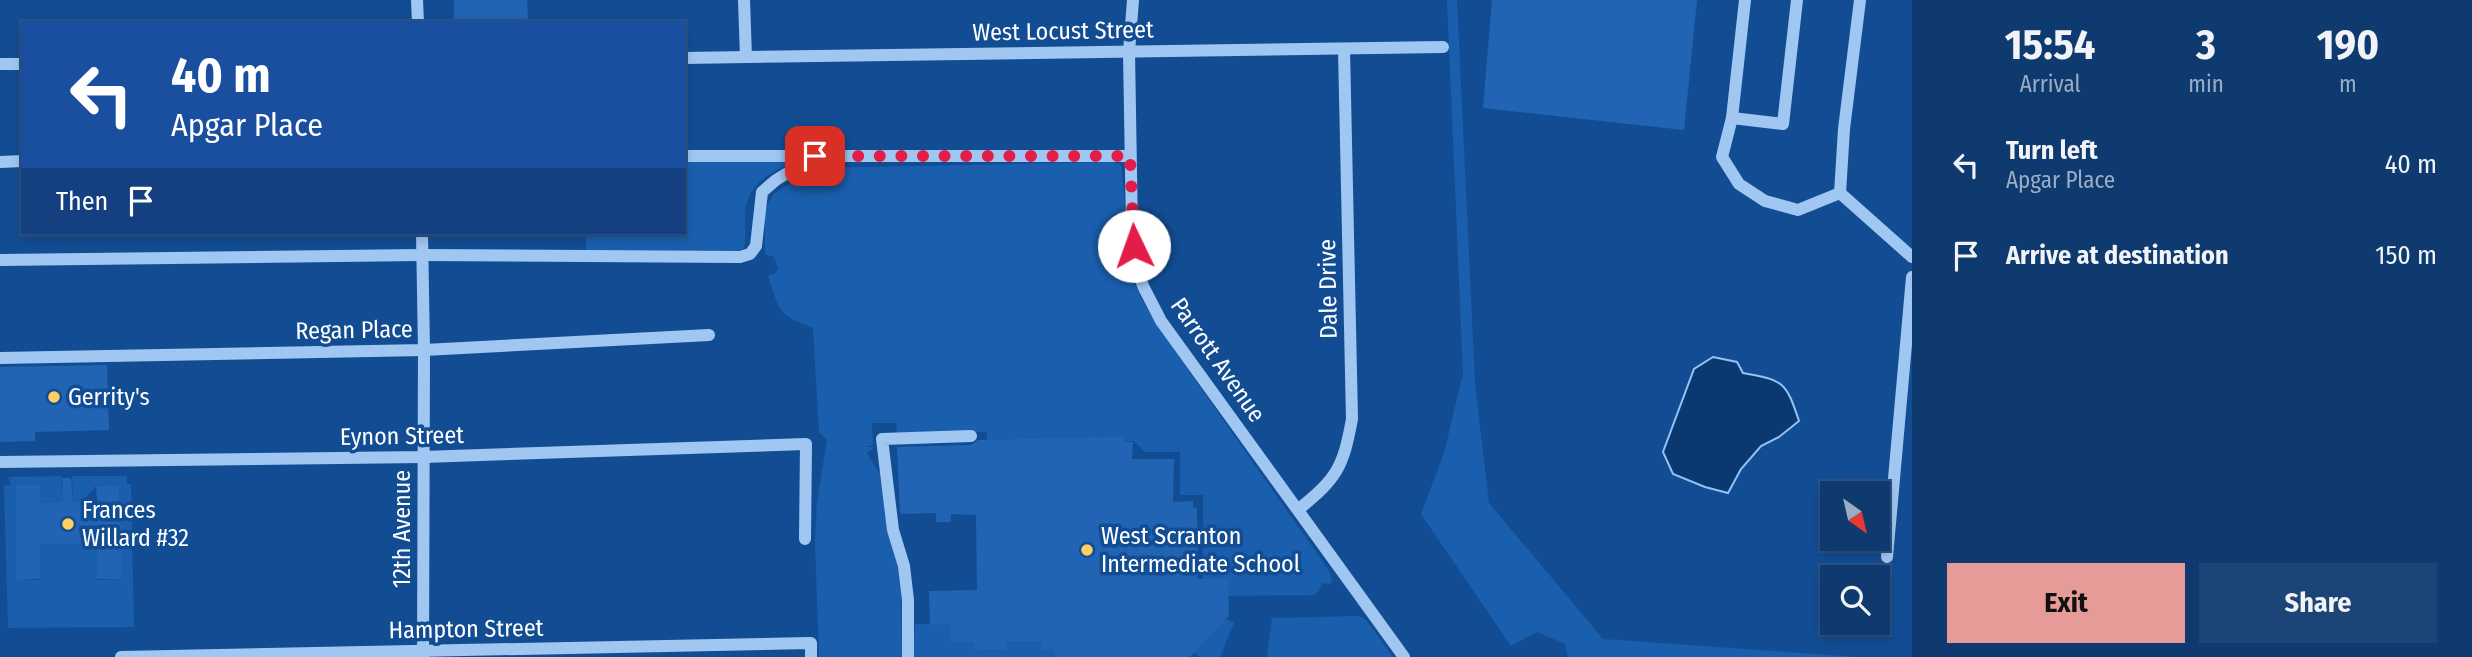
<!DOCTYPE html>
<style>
body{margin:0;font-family:"Fira Sans Condensed",sans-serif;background:#1c4577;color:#f1f3f6;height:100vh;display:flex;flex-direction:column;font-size:26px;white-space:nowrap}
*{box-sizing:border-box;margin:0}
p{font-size:23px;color:#9badc3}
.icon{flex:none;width:38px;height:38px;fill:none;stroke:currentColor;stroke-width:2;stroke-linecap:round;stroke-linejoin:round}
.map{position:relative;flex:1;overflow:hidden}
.sheet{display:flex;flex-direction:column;background:#0e3a6f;width:560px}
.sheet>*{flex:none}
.top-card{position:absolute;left:21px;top:21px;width:665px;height:214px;border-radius:0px;box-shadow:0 4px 10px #0003,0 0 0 2px #2e5482;background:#1a4fa0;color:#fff;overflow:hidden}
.needle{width:46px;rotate:146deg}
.buttons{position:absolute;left:1820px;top:481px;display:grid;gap:14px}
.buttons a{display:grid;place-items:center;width:70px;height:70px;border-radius:0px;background:#0e3a6f;box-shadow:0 4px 10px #0003,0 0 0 2px #2e5482;font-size:35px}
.pin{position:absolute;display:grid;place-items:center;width:60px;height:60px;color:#fff;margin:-30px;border-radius:14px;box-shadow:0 4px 10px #0006}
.me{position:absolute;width:77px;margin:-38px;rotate:357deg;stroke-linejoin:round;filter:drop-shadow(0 0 5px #0008)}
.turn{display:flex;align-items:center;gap:24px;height:147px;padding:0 35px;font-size:32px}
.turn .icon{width:91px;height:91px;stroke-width:2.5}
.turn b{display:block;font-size:49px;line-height:60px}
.then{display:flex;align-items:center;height:66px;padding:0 35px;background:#0003;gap:14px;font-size:26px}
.eta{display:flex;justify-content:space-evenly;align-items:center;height:119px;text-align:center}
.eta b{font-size:42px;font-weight:700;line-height:49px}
.action{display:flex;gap:14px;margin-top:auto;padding:14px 35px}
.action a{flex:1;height:80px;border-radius:0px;background:#e69b98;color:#111;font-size:28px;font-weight:700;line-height:80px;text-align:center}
.action a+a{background:#1c4577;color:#f1f3f6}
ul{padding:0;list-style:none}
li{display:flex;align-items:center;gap:21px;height:91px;padding:0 35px}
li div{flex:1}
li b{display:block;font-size:26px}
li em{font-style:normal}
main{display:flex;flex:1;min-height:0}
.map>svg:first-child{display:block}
</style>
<main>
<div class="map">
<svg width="1912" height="657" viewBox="0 0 1912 657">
<rect width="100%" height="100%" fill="#124d94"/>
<g fill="#1a5fae">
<polygon points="1447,0 1457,0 1475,384 1489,503 1603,639 1856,657 1568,657 1565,644 1537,632 1511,646 1421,514 1444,453 1463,373"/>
<path d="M795,160C769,175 748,181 745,214C745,225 746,237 744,248L733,253H586V233H684V162Z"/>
<path d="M1113,162L1121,165C1127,203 1122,246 1135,284C1140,299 1150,313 1158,327L1330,572L1332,581L1329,584L1322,583L1318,592L1314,595L1228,596V578L1203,579V495H1180V452H1145L1134,441H1125L1124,436L987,440V432L897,433L896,423H872L873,445L865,447H875L867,453L880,474L891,544L901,576L902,657H819L815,542L817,502L827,440L819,432L813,328C776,313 781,313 768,276L775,273L778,268L774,257L765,254V210L774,194L809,170L816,168Z"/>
<polygon points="61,476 63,502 40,503 40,485 16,485 16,580 40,580 40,544 97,544 97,580 121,579 119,484 96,486 82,502 73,502 72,476 127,476 127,484 131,484 134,627 8,628 4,486 11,485 8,477"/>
<polygon points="1359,616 1367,621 1393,657 1267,657 1272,618"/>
<polygon points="1226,619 1234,623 1220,657 1199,657 1194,652"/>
<polygon points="915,624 950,624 951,642 975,642 975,651 1006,650 1006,641 1041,641 1041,650 1054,649 1055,657 913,657"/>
</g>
<path fill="#0b3870" stroke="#92c2f6" stroke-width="2" d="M1713,357L1737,362L1743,373C1784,380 1786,382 1799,421L1779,437L1761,446L1741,469L1728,493L1705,487L1673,474L1663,452L1694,369Z"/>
<g fill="#2064b3">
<polygon points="454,0 527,0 528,23 454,23"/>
<polygon points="1492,0 1697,0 1684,130 1483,108"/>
<polygon points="107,365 109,430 35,432 35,441 0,442 0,367"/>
<polygon points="1125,436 1125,442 1133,442 1132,459 1174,459 1173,502 1193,501 1193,508 1197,508 1198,579 1228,578 1229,616 1190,657 1055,657 1054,649 1041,650 1041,641 1006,641 1006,650 975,651 975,642 951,642 950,624 930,625 929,591 977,590 976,515 951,514 951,522 936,522 936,513 900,514 897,447 971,445 978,440"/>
<polygon points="62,478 71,478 73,502 97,502 96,486 119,484 122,579 97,579 97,544 40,544 40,579 16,580 16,485 40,485 40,503 63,502"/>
</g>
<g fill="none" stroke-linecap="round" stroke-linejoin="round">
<g stroke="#a0c7f2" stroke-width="12">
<polyline points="417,0 418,23"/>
<polyline points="744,0 746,57"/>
<polyline points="1133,0 1129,52 1132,231 1135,261 1143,286 1161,321 1404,657"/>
<polyline points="1745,0 1732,118 1722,157 1739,184 1765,201 1798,210 1840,193"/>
<polyline points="1860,0 1844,129 1840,193 1912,257"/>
<polyline points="684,58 1443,47"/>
<polyline points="0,64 23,64"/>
<polyline points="1732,118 1783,124 1797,0"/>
<polyline points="684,156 1130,156"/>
<polyline points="0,162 23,161"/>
<polyline points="422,233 424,350 423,657"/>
<polyline points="0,260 421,255 740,257 750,254 756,246 762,192 776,180 815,156"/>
<polyline points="0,358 424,350 709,335"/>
<polyline points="0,462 423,457 806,444 805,539"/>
<path d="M1299,509C1337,478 1343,468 1352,419L1344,49"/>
<polyline points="1887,557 1912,277"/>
<polyline points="121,657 811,643 811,657"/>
<polyline points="908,657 908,600 904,566 893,530 882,439 971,436"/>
</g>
</g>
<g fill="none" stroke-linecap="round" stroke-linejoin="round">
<polyline stroke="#e11d48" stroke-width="12" stroke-dasharray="0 21.6" points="815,156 1130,156 1134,246"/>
</g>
<g fill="#ffcf62" stroke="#124d94" stroke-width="2.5">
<circle cx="54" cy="397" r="7"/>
<circle cx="68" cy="524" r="7"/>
<circle cx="1087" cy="550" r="7"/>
</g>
<g text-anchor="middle" stroke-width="7" stroke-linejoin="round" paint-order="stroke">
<g font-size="24" fill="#fff" stroke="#124d94">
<text transform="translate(1063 31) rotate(-1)" y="8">West Locust Street</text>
<text transform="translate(1328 289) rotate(-91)" y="8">Dale Drive</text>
<text transform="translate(354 330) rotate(-1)" y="8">Regan Place</text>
<text transform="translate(1218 360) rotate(55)" y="8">Parrott Avenue</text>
<text transform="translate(402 436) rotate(-1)" y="8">Eynon Street</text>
<text transform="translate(402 529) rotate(-90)" y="8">12th Avenue</text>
<text transform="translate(466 629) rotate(-1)" y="8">Hampton Street</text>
</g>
<g font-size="24" fill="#fff" stroke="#124d94" text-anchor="start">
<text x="68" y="405">Gerrity's</text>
<text x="82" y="518">Frances<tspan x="82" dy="28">Willard #32</tspan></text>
<text x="1101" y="544">West Scranton<tspan x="1101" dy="28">Intermediate School</tspan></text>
</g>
</g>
</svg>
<div class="buttons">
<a><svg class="needle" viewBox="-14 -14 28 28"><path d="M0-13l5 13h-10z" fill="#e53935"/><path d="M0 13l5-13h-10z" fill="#9badc3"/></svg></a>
<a><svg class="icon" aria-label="search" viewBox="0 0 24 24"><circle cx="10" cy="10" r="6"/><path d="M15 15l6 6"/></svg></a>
</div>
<div class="pin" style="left:815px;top:156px;background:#d93025"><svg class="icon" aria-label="arrive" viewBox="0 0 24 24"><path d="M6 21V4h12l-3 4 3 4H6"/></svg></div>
<svg class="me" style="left:1134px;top:246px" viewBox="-20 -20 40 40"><circle r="19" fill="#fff"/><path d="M0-13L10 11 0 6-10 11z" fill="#e11d48"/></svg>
<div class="top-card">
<div class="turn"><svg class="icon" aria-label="left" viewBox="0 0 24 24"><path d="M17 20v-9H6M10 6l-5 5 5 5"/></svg><div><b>40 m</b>Apgar Place</div></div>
<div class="then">Then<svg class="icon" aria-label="arrive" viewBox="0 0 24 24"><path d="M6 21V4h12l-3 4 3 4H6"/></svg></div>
</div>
</div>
<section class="sheet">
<div class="eta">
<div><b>15:54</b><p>Arrival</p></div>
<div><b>3</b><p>min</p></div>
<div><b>190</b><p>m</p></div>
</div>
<ul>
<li><svg class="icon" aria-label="left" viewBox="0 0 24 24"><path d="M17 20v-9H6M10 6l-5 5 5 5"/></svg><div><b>Turn left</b><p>Apgar Place</p></div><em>40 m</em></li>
<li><svg class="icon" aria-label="arrive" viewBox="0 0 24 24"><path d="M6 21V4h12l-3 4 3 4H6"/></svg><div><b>Arrive at destination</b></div><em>150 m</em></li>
</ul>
<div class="action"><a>Exit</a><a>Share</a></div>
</section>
</main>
